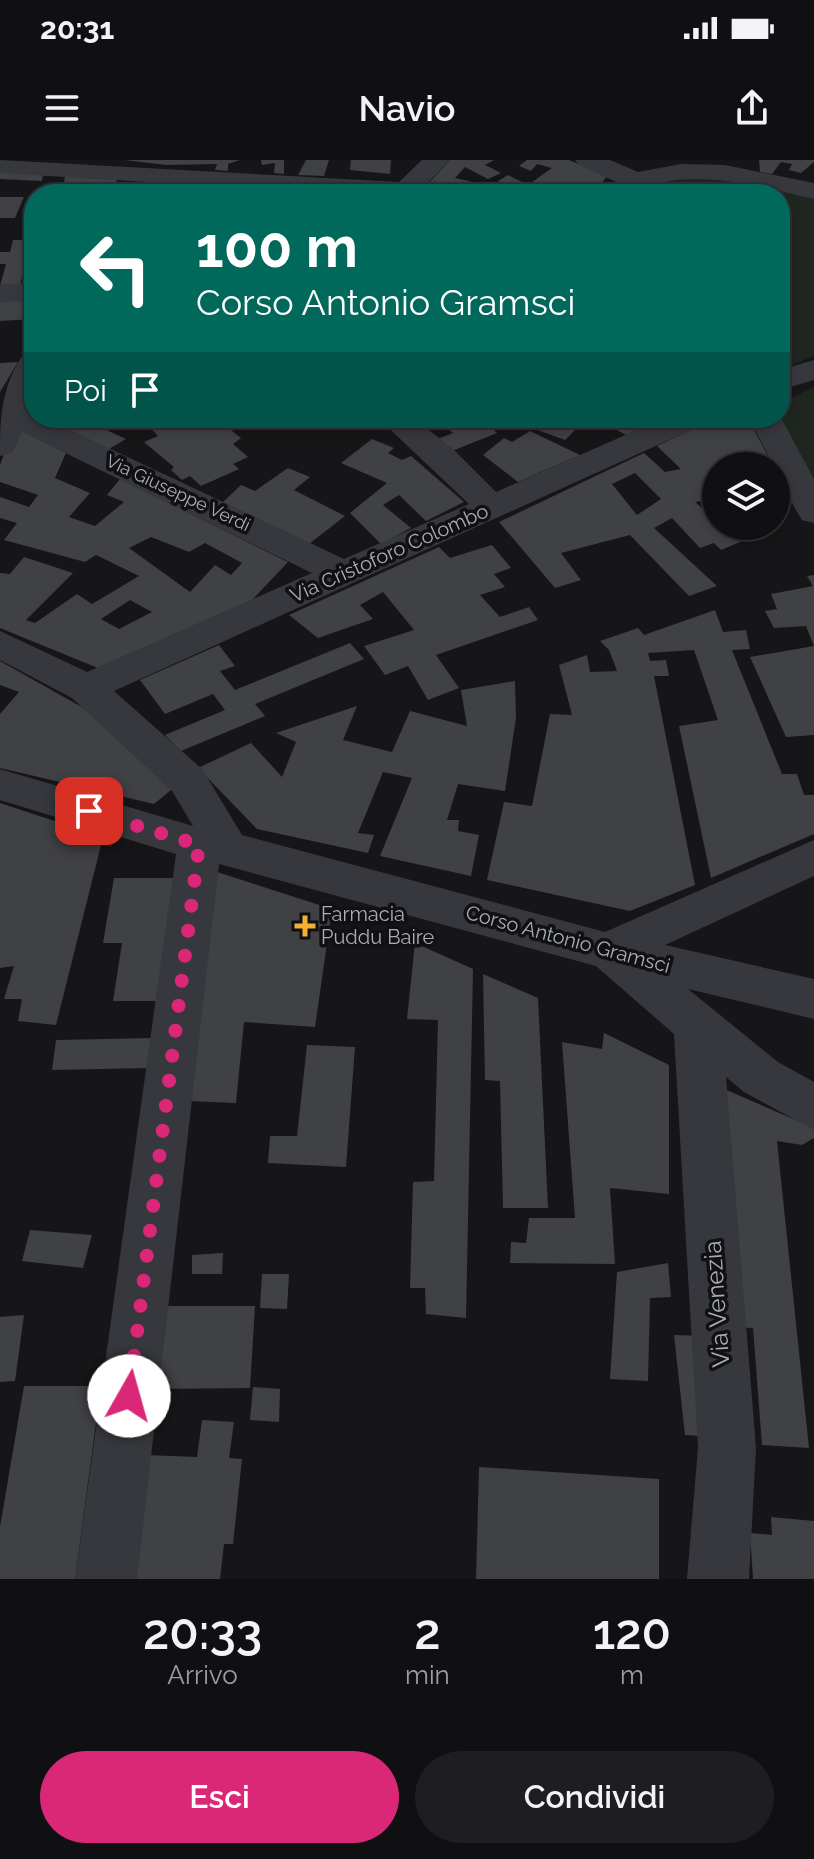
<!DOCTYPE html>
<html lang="it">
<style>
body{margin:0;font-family:Raleway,sans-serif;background:#1e1e20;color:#f1f3f6;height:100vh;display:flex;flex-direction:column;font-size:30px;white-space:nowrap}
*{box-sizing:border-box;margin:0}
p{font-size:26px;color:#9c9d9f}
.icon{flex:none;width:44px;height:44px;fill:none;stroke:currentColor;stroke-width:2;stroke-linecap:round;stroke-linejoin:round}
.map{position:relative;height:1419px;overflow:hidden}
.drawer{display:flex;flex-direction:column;background:#101012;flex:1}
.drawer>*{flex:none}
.top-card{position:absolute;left:24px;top:24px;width:766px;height:244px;border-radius:32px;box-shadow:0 4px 12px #0003,0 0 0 2px #303032;background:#00695c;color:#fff;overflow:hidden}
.fabs{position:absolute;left:702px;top:292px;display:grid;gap:16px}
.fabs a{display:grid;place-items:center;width:88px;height:88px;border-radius:50%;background:#101012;box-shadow:0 4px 12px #0003,0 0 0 2px #303032;font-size:40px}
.pin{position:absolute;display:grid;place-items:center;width:68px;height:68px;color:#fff;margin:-34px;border-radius:16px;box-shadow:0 4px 12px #0006}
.me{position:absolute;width:88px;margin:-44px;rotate:7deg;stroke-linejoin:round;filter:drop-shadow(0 0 6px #0008)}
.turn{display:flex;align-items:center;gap:28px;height:168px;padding:0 40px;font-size:36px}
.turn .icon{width:104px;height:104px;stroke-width:2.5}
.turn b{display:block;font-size:56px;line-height:68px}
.then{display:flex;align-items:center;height:76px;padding:0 40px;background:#0003;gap:16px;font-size:30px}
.eta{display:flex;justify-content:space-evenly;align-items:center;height:136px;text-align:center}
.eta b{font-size:48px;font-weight:600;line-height:56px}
.action{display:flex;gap:16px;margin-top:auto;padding:16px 40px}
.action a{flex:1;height:92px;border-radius:48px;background:#db2777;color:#fff;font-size:32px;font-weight:600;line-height:92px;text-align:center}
.action a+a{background:#1e1e20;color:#f1f3f6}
.status{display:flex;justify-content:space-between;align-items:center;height:56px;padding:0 40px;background:#101012;direction:ltr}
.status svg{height:22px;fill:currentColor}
header{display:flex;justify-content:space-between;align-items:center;height:104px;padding:0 40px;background:#101012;font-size:36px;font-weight:600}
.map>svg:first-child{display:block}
</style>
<div class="status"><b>20:31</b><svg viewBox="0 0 49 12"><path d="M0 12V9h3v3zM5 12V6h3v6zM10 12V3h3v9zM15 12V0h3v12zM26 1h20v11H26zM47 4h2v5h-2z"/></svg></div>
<header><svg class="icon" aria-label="menu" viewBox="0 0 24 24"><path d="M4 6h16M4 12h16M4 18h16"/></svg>Navio<svg class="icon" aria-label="share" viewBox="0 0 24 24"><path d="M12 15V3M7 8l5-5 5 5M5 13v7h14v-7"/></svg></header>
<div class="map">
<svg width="814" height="1419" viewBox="0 0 814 1419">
<rect width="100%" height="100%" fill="#161618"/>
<g fill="#1e261f">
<polygon points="726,15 814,38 814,196 780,210 780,34 652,34 649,28 654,21"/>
<polygon points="814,227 814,329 780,258 780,243"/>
</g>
<g fill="#404145" fill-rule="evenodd">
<polygon points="124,0 240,0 228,4 228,11 215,10 217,4 167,5"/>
<polygon points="261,0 284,0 284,14 274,13 275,3 262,5"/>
<polygon points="306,0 329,0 324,16 298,15"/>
<polygon points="351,0 391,0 390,14 350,10"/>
<polygon points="450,0 494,0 485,5 501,13 488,19 465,7 455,18 481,24 468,34 446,34 447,31 427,25"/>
<polygon points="527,0 569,0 607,16 596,30 611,34 560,34 548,30 543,34 514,34 518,32 498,21 508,15 528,25 552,8 537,4 531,11 519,6"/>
<polygon points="759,0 814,0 814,2 801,13 789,10 792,4 781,2 772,14 760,12"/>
<polygon points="0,11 43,14 42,21 0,19"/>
<polygon points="65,16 117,20 115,24 141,23 141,30 183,30 182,34 62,34"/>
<polygon points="217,22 257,24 258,34 217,34"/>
<polygon points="0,37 24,37 15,58 0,58"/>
<polygon points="13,80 30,80 20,125 0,126 6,104 0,104 0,92 10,92"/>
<polygon points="34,139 34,159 0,161 0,140"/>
<polygon points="18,202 0,232 0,203"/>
<polygon points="42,258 117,258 100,267 126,279 109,289"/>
<polygon points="141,258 216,258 241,278 233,284 248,297 233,304 239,309 201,326 190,316 182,320 171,310 174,307 144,282 158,276"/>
<polygon points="307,258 355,258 331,267 321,258 311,262"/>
<polygon points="435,258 480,258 497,273 447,293 433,281 453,273"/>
<polygon points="536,258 580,258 567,267 575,270 565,280 527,266"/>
<polygon points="595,258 664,258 626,275"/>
<path d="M716,258H748L773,306H716V338L695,342L716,360V366H723L740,382L721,390L714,383L700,388L672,358L654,368L717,426L689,436L630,375L561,393L581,420L555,428L499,362L644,293L665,312L681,309L657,286ZM635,313L661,339L637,355L612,324Z"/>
<path d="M14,267L66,293L55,318L90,333L69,357L95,366L124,342L107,335L120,319L288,402L252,440L98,508L0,468V413L10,414L24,397L73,413L26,460L35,463L77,434L92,444L139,416L96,395L85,402L4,380L17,363L0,358V337L29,347L38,335L0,322V305ZM151,377L189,392L205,383L242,403L231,415L215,405L190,432L129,388ZM130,440L152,452L119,469L101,459Z"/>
<polygon points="530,271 580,295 518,322 483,295 504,278 512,282"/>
<polygon points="372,279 394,288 388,293 402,300 411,296 464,342 426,361 399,335 383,345 411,368 381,384 350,353 387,323 341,303"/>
<polygon points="288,308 310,317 294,330 345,356 309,384 222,343 241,325 255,331"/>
<polygon points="776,312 792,344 776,346"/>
<polygon points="492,385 511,408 494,414 505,427 480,435 500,457 529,447 538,460 436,495 459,528 428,540 408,506 385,515 364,486 414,470 383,432 360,445 373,459 318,478 289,455 439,387 450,398"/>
<polygon points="814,415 814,486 806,466 774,468 765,451 777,449 771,434 813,426 807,416"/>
<polygon points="715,450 723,472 746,470 750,489 732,490 782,614 797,614 804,635 814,635 814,674 711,718 679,566 718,560 694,490 648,493 650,501 666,500 669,516 654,516 695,725 630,751 487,720 504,642 532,646 550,554 572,555 559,505 587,495 590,512 617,511 609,490 600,481 638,468 644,475"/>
<polygon points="350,483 364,499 255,544 265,556 181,591 165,575 225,550 213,534 165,554 140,520 219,485 235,506 220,511 235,530"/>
<polygon points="814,486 814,575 786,577 750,497"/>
<polygon points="0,501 94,554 172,629 154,644 0,608 0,554 19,532 0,525"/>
<polygon points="515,521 516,558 505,631 458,624 447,660 459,660 458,671 479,675 471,716 380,696 412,618 383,612 358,673 374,675 368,693 257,669 198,608 251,583 282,617 296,582 276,573 357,546 343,580 392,592 410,551 467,566 461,530"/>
<polygon points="0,643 103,677 56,865 18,861 22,839 4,839 14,806 0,808"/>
<polygon points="214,711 332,749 315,867 244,862 236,943 189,941"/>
<polygon points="114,718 176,718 158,841 113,841 122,783 103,783"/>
<polygon points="415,783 473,809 466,1158 426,1154 425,1128 410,1128 413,1022 434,1021 438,860 407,859"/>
<polygon points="483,814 538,838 548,1048 503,1048 500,921 485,920"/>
<polygon points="604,873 669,905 669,1034 610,1028 615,1104 510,1103 511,1082 526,1083 529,1058 575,1058 562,882 602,889"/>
<polygon points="153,878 149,908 52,910 56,880"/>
<polygon points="307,885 355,887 346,1007 268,1003 270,976 297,976"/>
<polygon points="722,928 814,968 814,978 802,985 777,981 809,1288 762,1285 753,1168 731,1167"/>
<polygon points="30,1070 92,1075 83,1108 22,1101"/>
<polygon points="223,1093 222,1114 192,1114 192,1095"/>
<polygon points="668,1103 671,1137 650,1138 648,1221 610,1219 617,1112"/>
<polygon points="262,1114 289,1114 287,1149 260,1148"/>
<polygon points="165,1146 255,1146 250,1228 155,1229"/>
<polygon points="24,1155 15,1221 0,1222 0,1157"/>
<polygon points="674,1175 704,1176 714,1277 685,1275"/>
<polygon points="24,1226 101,1226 75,1419 0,1419 0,1367"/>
<polygon points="253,1227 280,1229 279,1262 250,1260"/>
<polygon points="202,1260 234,1262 229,1298 242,1299 233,1384 224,1384 220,1419 129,1419 146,1295 197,1297"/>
<polygon points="479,1307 659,1319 659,1419 476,1419"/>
<polygon points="771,1357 814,1361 814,1419 753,1419 750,1373 772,1375"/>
</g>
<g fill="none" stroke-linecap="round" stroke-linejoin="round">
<g fill="#37383d" fill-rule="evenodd">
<polygon points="0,0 399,22 422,0 450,0 417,34 341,34 0,13"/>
<path d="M575,0H610L638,12L681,4L725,5L814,23V39C761,27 705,10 651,25L656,34H630L625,26L579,5Z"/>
<polygon points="34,123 34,141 0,142 0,124"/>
<path d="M34,193V242L30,251L34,258H45L344,399L469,344L378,258H414L453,289L496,332L664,258H707L702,265L114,531L202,609L242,675L605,772L814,680V716L665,785L814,819V859L688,829L778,902L814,922V970L744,932L726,917L756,1288L749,1419H687L698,1288L674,874L596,806L219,704L137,1419H75L176,694L0,640V609L193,666L172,631L72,538L0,500V471L87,512L312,413L22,272L12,293L0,296C0,259 1,227 23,195Z"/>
<polygon points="814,200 814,220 780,230 780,210"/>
<polygon points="780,256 814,319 814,363 802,360 797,352 749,258"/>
</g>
</g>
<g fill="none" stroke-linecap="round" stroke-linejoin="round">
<polyline stroke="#db2777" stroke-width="14" stroke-dasharray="0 25.2" points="89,651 199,685 129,1236"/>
</g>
<path fill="#f2b134" stroke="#111113" stroke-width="3" d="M301 754h8v8h8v8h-8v8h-8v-8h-8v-8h8z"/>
<g text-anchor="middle" stroke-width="7" stroke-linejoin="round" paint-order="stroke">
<g font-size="18" fill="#a8adb8" stroke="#111113">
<text transform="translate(178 333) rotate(25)" y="6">Via Giuseppe Verdi</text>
</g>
<g font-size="20" fill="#a8adb8" stroke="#111113">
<text transform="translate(389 393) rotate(-24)" y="7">Via Cristoforo Colombo</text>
<text transform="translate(568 779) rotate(15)" y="7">Corso Antonio Gramsci</text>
</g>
<g font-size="20" fill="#a8adb8" stroke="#111113" text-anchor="start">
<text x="321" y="761">Farmacia<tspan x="321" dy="23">Puddu Baire</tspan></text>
</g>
<g font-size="24" fill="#a8adb8" stroke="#111113">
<text transform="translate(717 1144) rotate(-94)" y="8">Via Venezia</text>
</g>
</g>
</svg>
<div class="fabs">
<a><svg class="icon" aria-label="layers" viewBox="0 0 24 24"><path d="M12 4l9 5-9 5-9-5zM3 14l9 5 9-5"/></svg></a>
</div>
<div class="pin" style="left:89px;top:651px;background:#d93025"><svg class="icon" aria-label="arrive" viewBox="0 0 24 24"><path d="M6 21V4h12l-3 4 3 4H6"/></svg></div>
<svg class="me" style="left:129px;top:1236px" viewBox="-20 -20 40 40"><circle r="19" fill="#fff"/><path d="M0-13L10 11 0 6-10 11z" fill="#db2777"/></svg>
<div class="top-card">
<div class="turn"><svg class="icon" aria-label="left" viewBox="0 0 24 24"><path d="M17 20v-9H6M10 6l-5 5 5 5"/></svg><div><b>100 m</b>Corso Antonio Gramsci</div></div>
<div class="then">Poi<svg class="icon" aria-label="arrive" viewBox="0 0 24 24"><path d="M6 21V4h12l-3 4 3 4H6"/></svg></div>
</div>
</div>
<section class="drawer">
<div class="eta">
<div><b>20:33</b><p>Arrivo</p></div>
<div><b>2</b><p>min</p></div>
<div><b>120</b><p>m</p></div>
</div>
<div class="action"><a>Esci</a><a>Condividi</a></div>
</section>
